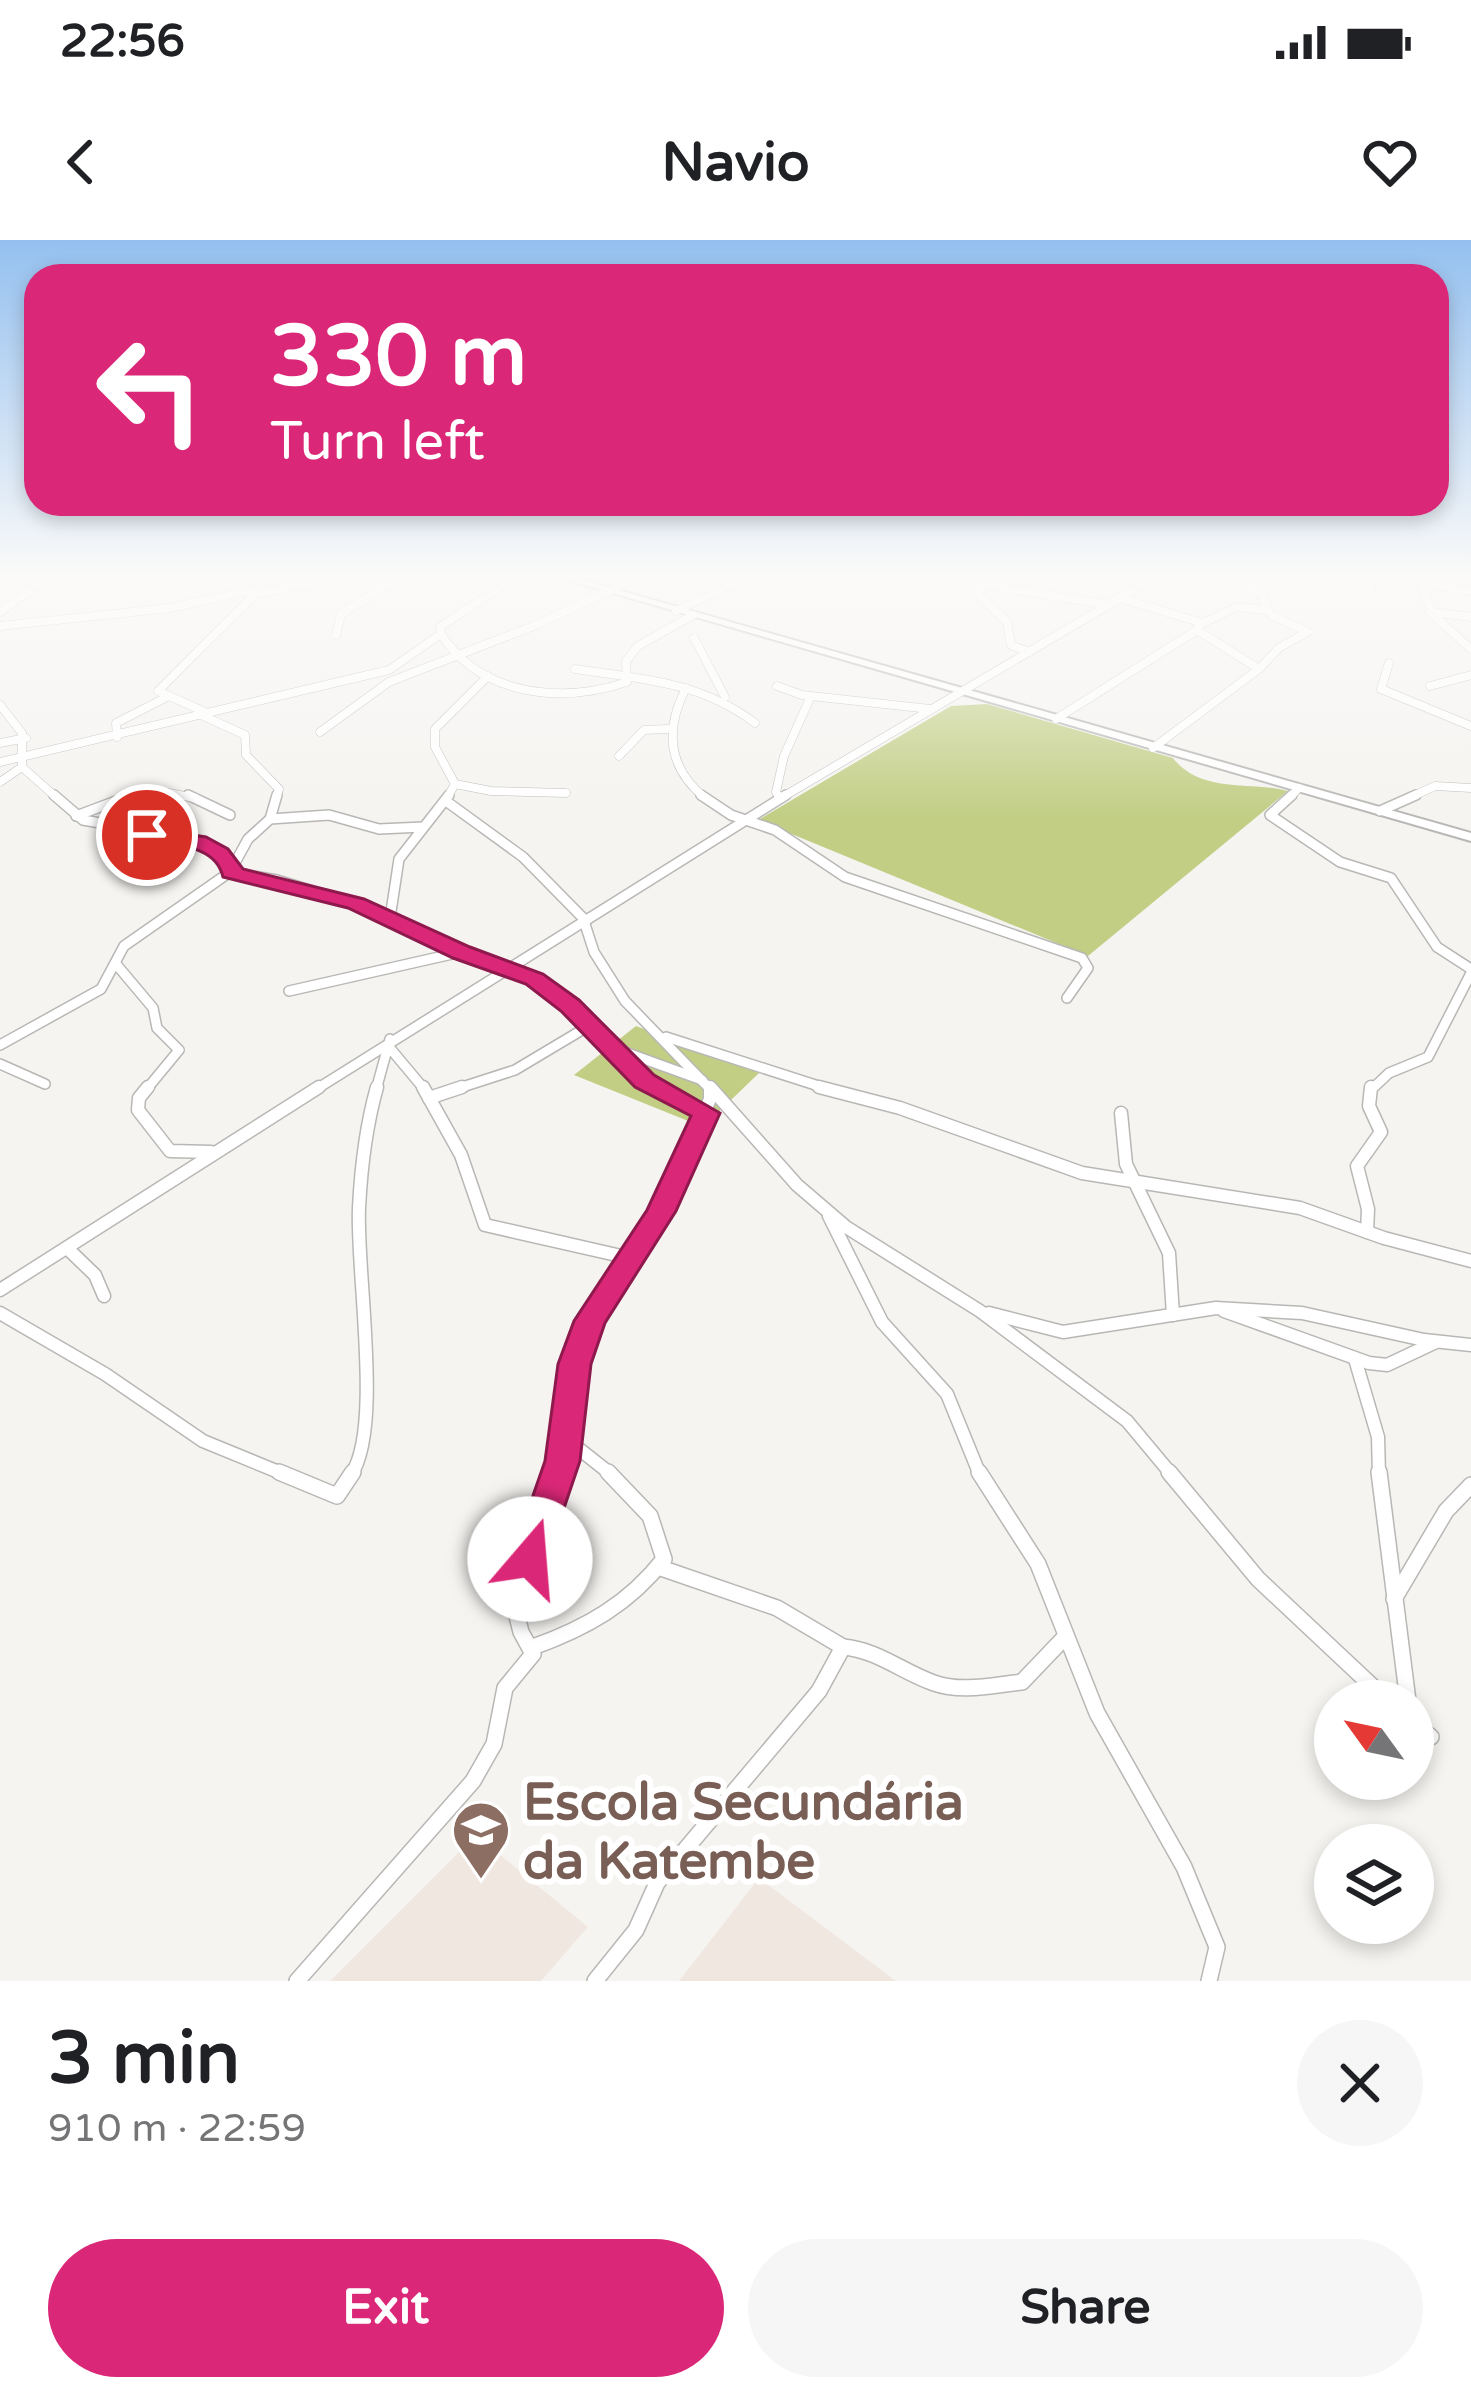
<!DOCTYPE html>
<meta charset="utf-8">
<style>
body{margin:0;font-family:"Varela Round",sans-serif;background:#f6f6f6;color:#202124;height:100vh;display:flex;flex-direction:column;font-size:45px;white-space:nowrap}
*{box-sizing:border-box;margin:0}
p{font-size:39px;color:#757577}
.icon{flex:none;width:66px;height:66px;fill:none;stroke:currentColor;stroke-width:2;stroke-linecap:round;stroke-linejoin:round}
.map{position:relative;height:1741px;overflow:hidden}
.drawer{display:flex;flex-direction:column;background:#fff;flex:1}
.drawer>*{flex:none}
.banner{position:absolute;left:24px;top:24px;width:1425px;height:252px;border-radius:36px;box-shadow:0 6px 18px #0003;background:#db2777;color:#fff;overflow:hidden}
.needle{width:78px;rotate:303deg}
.controls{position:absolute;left:1314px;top:1440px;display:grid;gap:24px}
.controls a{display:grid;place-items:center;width:120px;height:120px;border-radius:50%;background:#fff;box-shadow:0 6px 18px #0003;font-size:60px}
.pin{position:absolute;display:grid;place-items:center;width:102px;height:102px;color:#fff;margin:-51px;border:6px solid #fff;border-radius:50%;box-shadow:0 3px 12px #0007}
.me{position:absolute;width:132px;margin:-66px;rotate:18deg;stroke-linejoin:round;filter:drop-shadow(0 0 9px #0008)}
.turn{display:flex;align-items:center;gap:42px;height:252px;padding:0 48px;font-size:54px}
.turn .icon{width:156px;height:156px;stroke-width:2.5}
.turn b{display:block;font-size:84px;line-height:102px}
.round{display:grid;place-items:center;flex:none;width:126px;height:126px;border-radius:63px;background:#f6f6f6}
.head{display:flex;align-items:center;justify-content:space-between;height:204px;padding:0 48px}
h1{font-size:72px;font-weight:700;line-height:90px}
.button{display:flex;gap:24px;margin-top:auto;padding:24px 48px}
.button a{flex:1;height:138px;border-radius:72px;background:#db2777;color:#fff;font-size:48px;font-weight:700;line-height:138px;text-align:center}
.button a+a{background:#f6f6f6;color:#202124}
.status{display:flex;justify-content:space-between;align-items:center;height:84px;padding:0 60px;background:#fff;direction:ltr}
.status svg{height:33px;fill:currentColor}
header{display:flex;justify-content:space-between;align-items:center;height:156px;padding:0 48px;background:#fff;font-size:54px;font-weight:700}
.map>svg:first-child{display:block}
</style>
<div class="status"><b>22:56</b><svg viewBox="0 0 49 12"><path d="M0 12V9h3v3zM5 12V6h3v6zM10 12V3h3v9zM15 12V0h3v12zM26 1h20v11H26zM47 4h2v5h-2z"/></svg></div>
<header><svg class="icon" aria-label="back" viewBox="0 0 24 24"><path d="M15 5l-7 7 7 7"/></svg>Navio<svg class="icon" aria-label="heart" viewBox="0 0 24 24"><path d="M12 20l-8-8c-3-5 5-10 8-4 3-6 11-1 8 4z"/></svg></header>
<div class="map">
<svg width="1471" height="1741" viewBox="0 0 1471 1741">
<rect width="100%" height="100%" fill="#f6f4f1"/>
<g fill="#f0e7e0">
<polygon points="476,1595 588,1687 541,1741 330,1741"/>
<polygon points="759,1638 896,1741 679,1741"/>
</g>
<g fill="#c1ce84">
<path d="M987,464L1173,518C1201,554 1250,541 1288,551L1088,716L758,580L951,466Z"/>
<polygon points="636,786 759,833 703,887 574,835"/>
</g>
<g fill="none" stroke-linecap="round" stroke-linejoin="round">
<g stroke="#b9b7b5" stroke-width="9">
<g id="street-far3">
<polyline points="978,334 980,356 1007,382 1011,405 1029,412"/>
<polyline points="1234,334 1261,354 1271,375 1308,392 1280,407 1259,429"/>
<polyline points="1366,334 1371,349"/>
<polyline points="1401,334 1421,344 1433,375 1471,409"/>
<polyline points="980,344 1109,365"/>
<polyline points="1421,344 1471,351"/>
<polyline points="1120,358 1196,381 1201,384 1197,390 1259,429 1153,508"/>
<polyline points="676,371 735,343 739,334"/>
<polyline points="0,372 43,341 41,334"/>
<polyline points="1430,372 1471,377"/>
<polyline points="1201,384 1237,367 1266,370"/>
<polyline points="0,386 170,368 257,349"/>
<path d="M441,394C481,456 561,464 627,442L626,421L638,406L693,375"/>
<polyline points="336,395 341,374 405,334"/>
<polyline points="694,398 725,457"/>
<polyline points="1389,423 1381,449 1471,486"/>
<path d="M575,429C642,439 699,441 755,483"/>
<polyline points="777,446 802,455 930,469"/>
<polyline points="1430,446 1471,435"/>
<path d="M686,448C665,489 667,527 705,558"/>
<polyline points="0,465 22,493 22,527 0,542"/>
<polyline points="205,472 158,451 255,354 362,334"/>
<polyline points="199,474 245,495 246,515 279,549 276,558"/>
<polyline points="1056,479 1197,390"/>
<polyline points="320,492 389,442 536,385 646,334"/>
<polyline points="117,497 116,483 169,456"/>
<polyline points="0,503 26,498"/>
<polyline points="619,516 644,490 667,489"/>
<polyline points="0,522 389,430 441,394 440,387 520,334"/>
<polyline points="22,527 57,558"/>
<polyline points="455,544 491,551 566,553"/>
<polyline points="123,558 153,550 195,558"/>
<polyline points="447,558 455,544 435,507 435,489 488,436"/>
<polyline points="780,558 776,552 784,516 811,456"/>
<polyline points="781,558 1161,334"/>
<polyline points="1289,558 1299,548"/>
<polyline points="1409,558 1435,546 1471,548"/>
</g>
</g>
<g stroke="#b9b7b5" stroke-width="12">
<g id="street-far2">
<polyline points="54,555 83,580 192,599 231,624"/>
<polyline points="188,555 230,575"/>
<polyline points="701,555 731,575 775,590 845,637 1082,718 1088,728 1067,758"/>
<polyline points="1292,555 1270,575 1340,622 1391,638 1437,707 1471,729"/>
<polyline points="446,561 523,617 583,678 594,712 625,761 711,850"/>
<polyline points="1380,571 1416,555"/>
<polyline points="76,576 132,555"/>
<polyline points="270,579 277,555"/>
<polyline points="230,632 277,640 356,664 483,722 535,739 570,765 608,806 702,840"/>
<polyline points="390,678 399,619 449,555"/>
<polyline points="116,724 153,768 157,788 179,810 146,850"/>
<polyline points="289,751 461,712"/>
<polyline points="666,797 831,850"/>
<polyline points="0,805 101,749 124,706 230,632 248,599 270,579 329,575 379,589 423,587"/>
<polyline points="389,807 425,850"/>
<polyline points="610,808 645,841 662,850"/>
<polyline points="0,824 45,844"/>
<polyline points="315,850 786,555"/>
<polyline points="376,850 390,799"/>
<polyline points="453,850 515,830 587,787"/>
<polyline points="1371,850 1389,833 1428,817 1471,733"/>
</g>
</g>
<g stroke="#b9b7b5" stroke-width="15">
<g id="street-far1">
<polyline points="148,847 139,858 138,870 170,911 211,912"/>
<polyline points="423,847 461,915 485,985 630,1018"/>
<polyline points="657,847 706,873"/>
<polyline points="819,847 900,868 1082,933 1300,968 1384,998 1471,1021"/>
<polyline points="711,848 797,945 846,987 980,1071 1127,1181 1172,1235"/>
<polyline points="429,858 462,847"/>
<polyline points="1121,873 1126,924 1169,1013 1173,1075"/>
<polyline points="829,976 882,1082 947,1154 980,1235"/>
<polyline points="1367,992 1368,969 1357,926 1381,892 1369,866 1371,847"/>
<polyline points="67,1008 95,1035 104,1056"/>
<polyline points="0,1050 319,847"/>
<polyline points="1224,1071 1369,1123 1387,1125 1436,1102"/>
<polyline points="0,1073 105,1134 203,1201 286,1235"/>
<polyline points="989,1073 1063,1092 1216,1068 1302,1073 1424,1100 1471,1105"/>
<polyline points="1355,1119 1378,1197 1379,1235"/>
<polyline points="564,1197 612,1235"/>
<path d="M351,1235C383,1188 356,1032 359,968C361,928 366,886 377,847"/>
<polyline points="557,1235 575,1124 590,1081 662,971 710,859 710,847"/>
</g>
</g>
<g stroke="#b9b7b5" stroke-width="18">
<g id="street">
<polyline points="279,1232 337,1256 353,1232"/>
<polyline points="979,1232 1038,1324 1097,1473 1184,1627 1217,1707 1209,1741"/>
<polyline points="1169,1232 1258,1339 1388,1461"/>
<polyline points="1379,1232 1408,1461"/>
<polyline points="1394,1359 1446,1271 1471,1245"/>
<path d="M533,1407C586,1388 629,1364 664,1319L650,1276L608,1232"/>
<path d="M843,1407C878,1410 902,1432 934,1443C962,1453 993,1445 1022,1442L1065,1397"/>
<polyline points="1413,1482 1431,1497"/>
<polyline points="297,1741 473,1541 494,1504 505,1448 533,1414 521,1392 510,1348 530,1319 558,1232"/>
<polyline points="595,1741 636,1690 657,1643 819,1451 843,1407 777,1368 658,1327"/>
</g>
</g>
<g stroke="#b9b7b5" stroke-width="4">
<polygon id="secondary" points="547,334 562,334 1471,593 1471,601"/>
</g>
<use href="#street-far3" stroke="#fff" stroke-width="8"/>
<use href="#street-far2" stroke="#fff" stroke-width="9"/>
<use href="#street-far1" stroke="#fff" stroke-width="12"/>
<use href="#street" stroke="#fff" stroke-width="15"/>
<use href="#secondary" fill="#fff" fill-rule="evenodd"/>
</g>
<linearGradient id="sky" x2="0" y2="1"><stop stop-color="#94c0ef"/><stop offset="0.58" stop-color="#fbfaf9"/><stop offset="1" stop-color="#fbfaf9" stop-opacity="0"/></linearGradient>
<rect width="1471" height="578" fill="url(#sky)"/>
<path fill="#db2777" stroke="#8e194d" stroke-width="3" d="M147,588L206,597L228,609L243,629L364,659L470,707L543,734L579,760L654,835L720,873L676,971L605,1083L591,1124L580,1221L543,1330L530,1334L516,1330L511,1319L545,1221L558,1124L574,1081L647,970L691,876L635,847L561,771L526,744L453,718L348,668L223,637C215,602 169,606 140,599L137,595Z"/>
<defs>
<g id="school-pin" transform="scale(3)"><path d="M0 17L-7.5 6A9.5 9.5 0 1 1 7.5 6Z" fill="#8d6e63" stroke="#fff"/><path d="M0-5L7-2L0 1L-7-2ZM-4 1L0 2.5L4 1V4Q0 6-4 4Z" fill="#fff"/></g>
</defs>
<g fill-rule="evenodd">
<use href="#school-pin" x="481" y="1590"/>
</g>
<g text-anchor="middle" stroke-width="12" stroke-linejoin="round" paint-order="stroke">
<g font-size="51" font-weight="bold" fill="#785e54" stroke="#fff" text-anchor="start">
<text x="523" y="1579">Escola Secundária<tspan x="523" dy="59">da Katembe</tspan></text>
</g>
</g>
</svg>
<div class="controls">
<a><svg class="needle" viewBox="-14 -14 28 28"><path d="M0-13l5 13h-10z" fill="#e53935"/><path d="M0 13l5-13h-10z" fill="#757577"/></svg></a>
<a><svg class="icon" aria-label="layers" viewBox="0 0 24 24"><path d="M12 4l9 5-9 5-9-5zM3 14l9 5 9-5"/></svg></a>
</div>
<div class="pin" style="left:147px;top:595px;background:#d93025"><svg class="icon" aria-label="arrive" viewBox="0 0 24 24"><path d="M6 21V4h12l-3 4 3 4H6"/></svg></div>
<svg class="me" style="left:530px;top:1319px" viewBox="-20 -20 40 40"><circle r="19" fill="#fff"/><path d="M0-13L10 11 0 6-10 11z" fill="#db2777"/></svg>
<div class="banner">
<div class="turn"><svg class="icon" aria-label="left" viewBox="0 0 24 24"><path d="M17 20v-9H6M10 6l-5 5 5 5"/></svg><div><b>330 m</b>Turn left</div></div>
</div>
</div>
<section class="drawer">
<div class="head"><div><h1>3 min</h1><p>910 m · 22:59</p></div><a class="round"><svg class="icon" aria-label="close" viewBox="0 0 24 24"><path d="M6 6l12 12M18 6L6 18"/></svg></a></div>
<div class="button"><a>Exit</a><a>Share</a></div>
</section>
